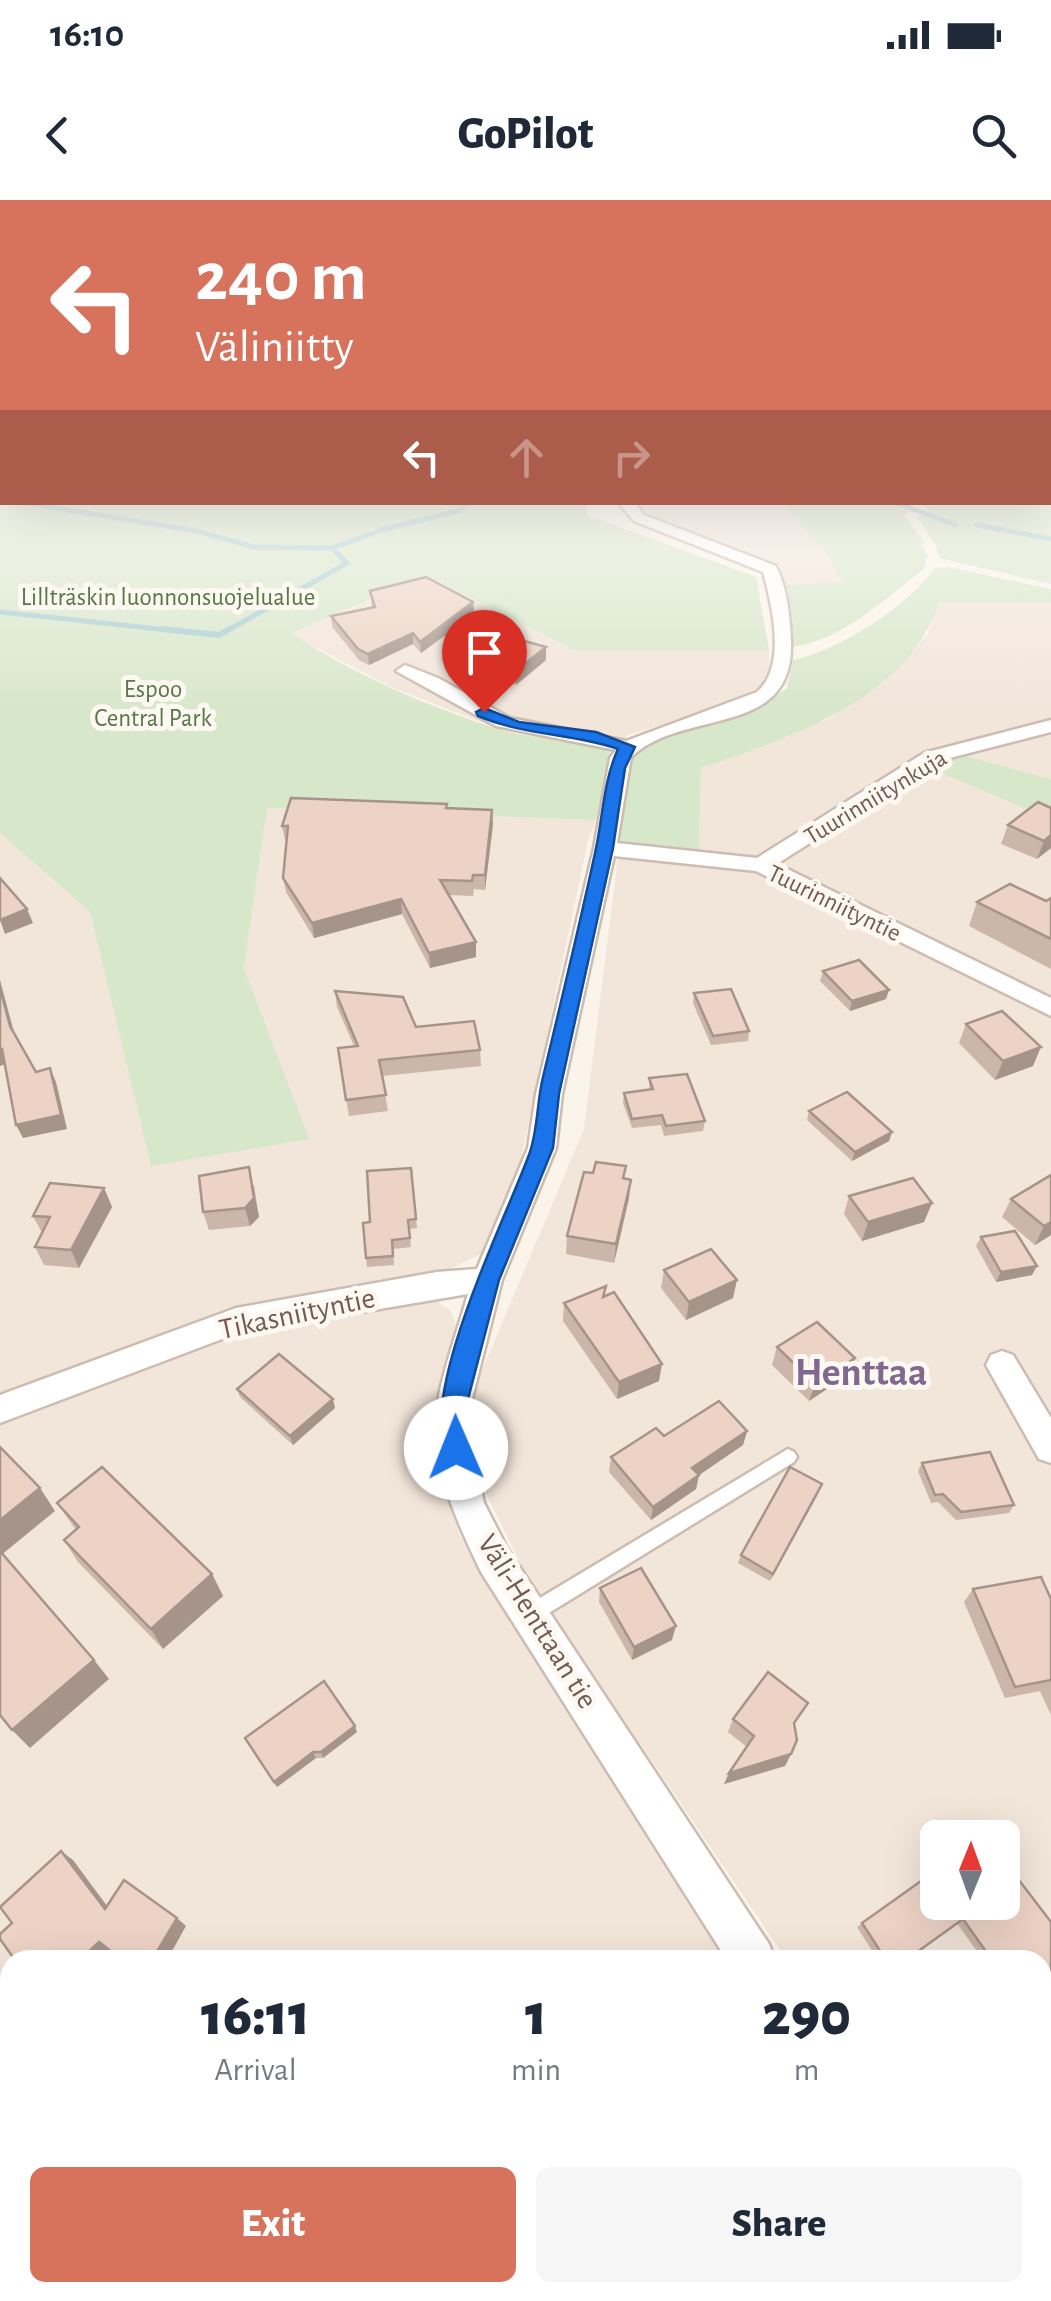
<!DOCTYPE html>
<meta charset="utf-8">
<style>
body{margin:0;font-family:"Alegreya Sans",sans-serif;background:#f6f6f7;color:#1f2937;height:100vh;display:flex;flex-direction:column;font-size:38px;white-space:nowrap}
*{box-sizing:border-box;margin:0}
p{font-size:32px;color:#747a83}
.icon{flex:none;width:55px;height:55px;fill:none;stroke:currentColor;stroke-width:2;stroke-linecap:round;stroke-linejoin:round}
.map{position:relative;flex:1;overflow:hidden}
.details{position:absolute;left:0px;top:1750px;width:1052px;height:352px;display:flex;flex-direction:column;background:#fff;border-radius:30px 30px 0 0;box-shadow:0 10px 40px #0002}
.details>*{flex:none}
.top-card{position:absolute;left:0px;top:0px;width:1052px;height:305px;box-shadow:0 10px 40px #0002;background:#d7735d;color:#fff;overflow:hidden}
.needle{width:65px;rotate:1deg}
.buttons{position:absolute;left:920px;top:1620px;display:grid;gap:20px}
.buttons a{display:grid;place-items:center;width:100px;height:100px;border-radius:15px;background:#fff;box-shadow:0 10px 40px #0002;font-size:50px}
.pin{position:absolute;display:grid;place-items:center;width:85px;height:85px;color:#fff;margin:-102px -42px;border-radius:50% 50% 50% 0;rotate:-45deg;box-shadow:0 0 10px #0007}
.pin .icon{rotate:45deg}
.me{position:absolute;width:110px;margin:-55px;rotate:359deg;stroke-linejoin:round;filter:drop-shadow(0 0 8px #0008)}
.turn{display:flex;align-items:center;gap:35px;height:210px;padding:0 30px;font-size:45px}
.turn .icon{width:130px;height:130px;stroke-width:2.5}
.turn b{display:block;font-size:70px;line-height:85px}
.lanes{display:flex;align-items:center;height:95px;padding:0 30px;background:#0003;justify-content:center;gap:50px;direction:ltr}
.lanes .off{opacity:.35}
.eta{display:flex;justify-content:space-evenly;align-items:center;height:170px;text-align:center}
.eta b{font-size:60px;font-weight:800;line-height:70px}
.cta{display:flex;gap:20px;margin-top:auto;padding:20px 30px}
.cta a{flex:1;height:115px;border-radius:15px;background:#d7735d;color:#fff;font-size:40px;font-weight:800;line-height:115px;text-align:center}
.cta a+a{background:#f6f6f7;color:#1f2937}
.status{display:flex;justify-content:space-between;align-items:center;height:70px;padding:0 50px;background:#fff;direction:ltr}
.status svg{height:28px;fill:currentColor}
header{display:flex;justify-content:space-between;align-items:center;height:130px;padding:0 30px;background:#fff;font-size:45px;font-weight:800}
.map>svg:first-child{display:block}
</style>
<div class="status"><b>16:10</b><svg viewBox="0 0 49 12"><path d="M0 12V9h3v3zM5 12V6h3v6zM10 12V3h3v9zM15 12V0h3v12zM26 1h20v11H26zM47 4h2v5h-2z"/></svg></div>
<header><svg class="icon" aria-label="back" viewBox="0 0 24 24"><path d="M15 5l-7 7 7 7"/></svg>GoPilot<svg class="icon" aria-label="search" viewBox="0 0 24 24"><circle cx="10" cy="10" r="6"/><path d="M15 15l6 6"/></svg></header>
<div class="map">
<svg width="1051" height="2101" viewBox="0 0 1051 2101">
<rect width="100%" height="100%" fill="#fbf4ea"/>
<g fill="#f2e5da" fill-rule="evenodd">
<polygon points="632,303 782,303 829,356 843,384 782,385 773,364 665,322"/>
<polygon points="426,375 573,450 769,450 769,469 760,486 743,499 718,510 630,534 610,554 600,544 537,538 501,530 389,486 291,434"/>
<path d="M938,402H1051V579L959,554L1051,619V2101H1027L1020,2093L1042,2092V1760H787L527,1377L467,1254L478,1180L584,929L620,641L699,650L701,568L828,519L885,481L928,434ZM938,1638H1002V1702H938Z"/>
<polygon points="267,608 596,620 588,640 520,964 489,1050 450,1069 230,1110 0,1198 0,633 90,712 151,965 308,938 244,768"/>
<polygon points="410,1098 436,1101 450,1110 455,1122 453,1146 435,1199 433,1245 460,1335 563,1502 734,1760 10,1760 10,2092 360,2093 355,2101 0,2101 0,1223 241,1130"/>
<polygon points="953,2092 959,2101 599,2101 598,2093"/>
</g>
<g fill="#d7e7ca">
<path d="M0,225L2,302L587,303V315L756,377L769,450H573L426,375L292,433C349,473 434,509 501,530C534,540 567,539 600,544L610,554L596,620L267,608L244,768L309,939L151,966L90,712L0,633Z"/>
<polygon points="1051,225 1051,384 939,358 936,345 917,317 927,314 929,309 923,307 925,303 1050,302"/>
<path d="M782,303H913L905,316L925,343L920,344L928,356L924,369C884,399 841,442 790,447L782,385L842,383L829,356Z"/>
<path d="M948,367L1051,389V402H939C907,501 790,537 701,568L699,651L620,641L614,635L626,565L639,547L676,531L758,508L787,488L793,460C840,450 907,407 935,368Z"/>
<polygon points="959,554 1051,579 1051,619 932,569"/>
<polygon points="360,2093 598,2092 599,2101 355,2101"/>
</g>
<g fill="none" stroke-linecap="round" stroke-linejoin="round">
<g stroke="#a8ced3" stroke-width="5">
<polyline points="20,302 197,331 254,347 332,348 385,329 458,311 470,302"/>
<polyline points="894,302 956,325"/>
<polyline points="977,325 1051,339"/>
<polyline points="0,412 187,432"/>
<polyline points="225,432 347,363 332,348"/>
</g>
<polyline stroke="#a8ced3" stroke-width="6" points="163,429 219,435 229,429"/>
<g stroke="#ccbcb1" stroke-width="5">
<polygon id="service" points="788,1249 794,1252 797,1257 794,1262 539,1419 532,1422 525,1419 523,1413 525,1407"/>
</g>
<g stroke="#ccbcb1" stroke-width="5">
<g id="minor">
<path d="M618,302H634L644,315L776,366C787,388 790,416 791,441C795,540 683,507 631,557L617,643L757,658L924,553L1051,520V532L938,561L777,664L1051,798V816L756,671L614,656L562,894L556,948L502,1080L471,1203L473,1248L484,1303L507,1348L769,1744L775,1760H727L481,1372C456,1320 427,1259 438,1200C445,1164 458,1129 468,1094L238,1133L0,1223V1195L236,1108L437,1072L477,1069L528,948L536,894L594,648L610,558L616,550L496,526L396,471L405,465L438,478L510,518L626,541L757,492C787,466 772,405 763,372L634,321Z"/>
<polygon points="1002,1151 1013,1155 1051,1218 1051,1263 1039,1259 986,1165 991,1155"/>
<polygon points="939,2092 992,2092 996,2101 942,2101"/>
</g>
</g>
<use href="#service" fill="#fff" fill-rule="evenodd"/>
<use href="#minor" fill="#fff" fill-rule="evenodd"/>
</g>
<g fill="#ccb5a9">
<polygon points="370,391 473,402 474,414 421,453 413,444 369,465 359,460 332,427 331,416 372,408"/>
<polygon points="546,447 546,460 516,485 466,471 466,458"/>
<polygon points="447,604 447,608 493,624 485,690 474,689 473,696 449,695 476,757 430,768 402,714 314,738 286,692 283,678 287,640 285,640 282,626"/>
<polygon points="1051,608 1051,648 1037,659 1001,644 1008,625"/>
<polygon points="1051,698 1051,769 969,726 977,702 1046,701"/>
<polygon points="823,771 886,799 850,811 820,781"/>
<polygon points="335,791 416,827 480,850 481,866 382,876 388,911 349,916 338,848 354,846 337,807"/>
<polygon points="694,793 749,831 748,841 711,845 693,803"/>
<polygon points="966,824 1033,866 995,880 959,843"/>
<polygon points="649,878 705,921 703,931 664,936 661,925 632,928 623,903 624,893 649,890"/>
<polygon points="809,911 892,932 889,941 852,961 807,920"/>
<polygon points="411,968 417,1028 409,1029 411,1047 393,1049 394,1065 367,1067 366,1058 370,1022"/>
<polygon points="1051,975 1051,1035 1035,1045 1002,1017 1011,999"/>
<polygon points="624,979 629,998 614,1063 566,1054 567,1036"/>
<polygon points="254,985 259,1017 250,1026 209,1030 203,1012"/>
<polygon points="104,988 112,1007 79,1068 44,1065 35,1047 42,1033 33,1016"/>
<polygon points="849,996 932,1003 924,1022 862,1041 844,1014"/>
<polygon points="981,1037 1032,1075 996,1082 976,1046"/>
<polygon points="664,1070 733,1098 686,1120 661,1088"/>
<polygon points="564,1103 659,1181 617,1199 563,1121"/>
<polygon points="777,1147 848,1175 809,1201 772,1165"/>
<polygon points="237,1189 335,1208 293,1245 240,1197"/>
<polygon points="747,1231 743,1245 699,1275 696,1289 651,1320 609,1272 611,1257 664,1236"/>
<polygon points="922,1263 1014,1305 1009,1313 956,1320 938,1302 931,1303 918,1271"/>
<polygon points="819,1292 770,1381 738,1363 741,1355"/>
<polygon points="57,1303 212,1374 223,1396 163,1449 78,1362 64,1340 76,1330"/>
<polygon points="600,1388 672,1440 632,1460 599,1402"/>
<polygon points="973,1389 1051,1399 1051,1515 1040,1491 1005,1498 964,1402"/>
<polygon points="808,1503 794,1525 791,1554 785,1566 724,1584 747,1547 728,1532 733,1519"/>
<polygon points="357,1532 323,1558 316,1558 277,1587 245,1538"/>
<polygon points="938,1669 1042,1760 983,1760 957,1723 906,1760 878,1760 857,1727"/>
<polygon points="1051,1927 1051,1959 1042,1944 1042,1933"/>
<polygon points="831,2092 895,2092 900,2101 823,2101"/>
</g>
<g fill="#a6948a">
<polygon points="473,402 474,414 421,453 420,442"/>
<polygon points="413,433 413,444 369,465 368,454"/>
<polygon points="546,447 546,460 516,485 516,471"/>
<polygon points="492,610 493,624 485,690 485,675"/>
<polygon points="1051,635 1051,648 1037,659 1044,641"/>
<polygon points="401,699 402,714 314,738 312,723"/>
<polygon points="27,709 33,723 5,734 0,720"/>
<polygon points="476,742 476,757 430,768 429,753"/>
<polygon points="0,780 16,840 10,826 0,788"/>
<polygon points="889,790 886,799 850,811 852,801"/>
<polygon points="1041,847 1033,866 995,880 1003,861"/>
<polygon points="0,849 2,849 8,863 0,866"/>
<polygon points="50,868 56,882 67,929 23,938 16,925"/>
<polygon points="892,932 889,941 852,961 855,952"/>
<polygon points="249,967 259,1017 250,1026 245,1008"/>
<polygon points="631,980 629,998 614,1063 616,1044"/>
<polygon points="104,988 112,1007 79,1068 71,1050"/>
<polygon points="932,1003 924,1022 862,1041 868,1022"/>
<polygon points="1051,1022 1051,1035 1035,1045 1044,1026"/>
<polygon points="1037,1066 1032,1075 996,1082 1001,1072"/>
<polygon points="737,1080 733,1098 686,1120 689,1102"/>
<polygon points="855,1158 848,1175 809,1201 815,1184"/>
<polygon points="662,1164 659,1181 617,1199 619,1182"/>
<polygon points="333,1199 335,1208 293,1245 290,1236"/>
<polygon points="747,1231 743,1245 689,1282 692,1268"/>
<polygon points="699,1275 696,1289 651,1320 653,1307"/>
<polygon points="822,1284 819,1292 770,1381 773,1374"/>
<polygon points="40,1288 55,1311 0,1356 0,1320"/>
<polygon points="212,1374 223,1396 163,1449 151,1429"/>
<polygon points="676,1426 672,1440 632,1460 634,1447"/>
<polygon points="94,1460 109,1479 30,1548 12,1530"/>
<polygon points="355,1526 357,1532 323,1558 321,1552"/>
<polygon points="313,1552 316,1558 277,1587 274,1582"/>
<polygon points="791,1554 785,1566 724,1584 729,1573"/>
<polygon points="61,1651 73,1660 116,1718 105,1709"/>
<polygon points="177,1718 186,1726 167,1760 152,1760"/>
<polygon points="99,1742 110,1750 100,1760 80,1760"/>
<polygon points="10,2085 10,2092 12,2092 5,2101 0,2101 0,2098"/>
<polygon points="105,2092 112,2092 119,2101 111,2101"/>
</g>
<g fill="#edd3c5" stroke="#a6948a" stroke-width="2.5">
<polygon points="426,377 473,402 420,442 413,433 368,454 358,449 331,416 375,407 370,391"/>
<polygon points="496,433 546,447 516,471 466,458"/>
<polygon points="291,598 447,604 446,608 492,610 485,675 473,675 472,681 440,680 476,742 429,753 401,699 312,723 283,678 288,626 282,626"/>
<polygon points="1038,602 1051,608 1051,635 1044,641 1008,625"/>
<polygon points="0,678 27,709 0,720"/>
<polygon points="1010,684 1046,701 1051,698 1051,739 977,702"/>
<polygon points="859,760 889,790 852,801 823,771"/>
<polygon points="0,788 10,826 36,872 50,868 61,915 16,925 2,849 0,849"/>
<polygon points="731,789 749,831 713,836 694,793"/>
<polygon points="335,791 403,797 416,827 474,821 480,850 379,860 386,895 346,900 338,848 358,846"/>
<polygon points="1002,811 1041,847 1003,861 966,824"/>
<polygon points="687,874 705,921 666,926 662,915 632,919 624,893 653,889 649,878"/>
<polygon points="847,892 892,932 855,952 809,911"/>
<polygon points="596,962 626,966 623,978 631,980 616,1044 567,1036 584,972 593,973"/>
<polygon points="249,967 254,998 245,1008 203,1012 199,976"/>
<polygon points="411,968 416,1019 408,1020 410,1038 392,1040 393,1056 366,1058 363,1023 370,1022 367,971"/>
<polygon points="1051,975 1051,1022 1044,1026 1011,999"/>
<polygon points="913,978 932,1003 868,1022 849,996"/>
<polygon points="50,983 104,988 71,1050 35,1047 50,1017 33,1016"/>
<polygon points="1015,1031 1037,1066 1001,1072 981,1037"/>
<polygon points="711,1049 737,1080 689,1102 664,1070"/>
<polygon points="606,1086 603,1097 614,1092 662,1164 619,1182 564,1103"/>
<polygon points="817,1122 855,1158 815,1184 777,1147"/>
<polygon points="279,1154 333,1199 290,1236 237,1189"/>
<polygon points="719,1201 747,1231 692,1268 699,1275 653,1307 611,1257 656,1228 664,1236"/>
<polygon points="0,1247 40,1288 0,1320"/>
<polygon points="990,1252 1014,1305 961,1312 943,1294 935,1295 922,1263"/>
<polygon points="102,1267 212,1374 151,1429 64,1340 79,1327 57,1303"/>
<polygon points="790,1267 822,1284 773,1374 741,1355"/>
<polygon points="0,1351 94,1460 12,1530 0,1515"/>
<polygon points="641,1368 676,1426 634,1447 600,1388"/>
<polygon points="1041,1377 1051,1399 1051,1480 1015,1487 973,1389"/>
<polygon points="768,1472 808,1503 794,1523 797,1540 791,1554 729,1573 754,1536 733,1519"/>
<polygon points="324,1481 355,1526 321,1552 313,1552 274,1582 245,1538"/>
<polygon points="61,1651 105,1709 124,1680 177,1718 152,1760 122,1760 99,1742 80,1760 15,1760 0,1739 0,1734 12,1723 0,1707"/>
<polygon points="1002,1658 1051,1722 1051,1792 1042,1798 1042,1760 992,1760 963,1719 906,1760 886,1760 862,1723 938,1669 938,1702 1002,1702"/>
<polygon points="230,1752 237,1760 223,1760"/>
<polygon points="612,1753 620,1760 608,1760"/>
<polygon points="8,2017 10,2017 10,2085 0,2098 0,2026"/>
<polygon points="29,2092 105,2092 111,2101 35,2101"/>
<polygon points="652,2092 803,2092 806,2101 655,2101"/>
<polygon points="843,2092 895,2092 900,2101 834,2101"/>
</g>
<linearGradient id="sky" x2="0" y2="1"><stop stop-color="#98c5e6"/><stop offset="0.43" stop-color="#fdfaf6"/><stop offset="1" stop-color="#fdfaf6" stop-opacity="0"/></linearGradient>
<rect width="1051" height="519" fill="url(#sky)"/>
<path fill="#1a73e8" stroke="#114b97" stroke-width="2.5" d="M484,508L519,522L596,532L635,547L625,568L613,648L559,894L553,948L499,1080L467,1203L469,1248L465,1256L456,1260L447,1256C417,1193 507,1017 530,952C538,928 537,901 543,877C561,802 579,728 595,653C603,618 603,582 618,549C570,533 526,536 478,516L476,512Z"/>
<g text-anchor="middle" stroke-width="10" stroke-linejoin="round" paint-order="stroke">
<g font-size="25" fill="#597849" stroke="#fdf8f1">
<text x="168" y="405">Lillträskin luonnonsuojelualue</text>
<text x="153" y="497">Espoo<tspan x="153" dy="29">Central Park</tspan></text>
</g>
<g font-size="25" fill="#735b50" stroke="#fdf8f1">
<text transform="translate(875 596) rotate(-31)" y="9">Tuurinniitynkuja</text>
<text transform="translate(835 702) rotate(26)" y="9">Tuurinniityntie</text>
</g>
<g font-size="30" fill="#735b50" stroke="#fdf8f1">
<text transform="translate(297 1113) rotate(-12)" y="10">Tikasniityntie</text>
<text transform="translate(538 1421) rotate(58)" y="10">Väli-Henttaan tie</text>
</g>
<g font-size="40" font-weight="bold" fill="#80688e" stroke="#fdf8f1">
<text x="861" y="1185">Henttaa</text>
</g>
</g>
</svg>
<div class="buttons">
<a><svg class="needle" viewBox="-14 -14 28 28"><path d="M0-13l5 13h-10z" fill="#e53935"/><path d="M0 13l5-13h-10z" fill="#747a83"/></svg></a>
</div>
<div class="pin" style="left:484px;top:512px;background:#d93025"><svg class="icon" aria-label="arrive" viewBox="0 0 24 24"><path d="M6 21V4h12l-3 4 3 4H6"/></svg></div>
<svg class="me" style="left:456px;top:1248px" viewBox="-20 -20 40 40"><circle r="19" fill="#fff"/><path d="M0-13L10 11 0 6-10 11z" fill="#1a73e8"/></svg>
<div class="top-card">
<div class="turn"><svg class="icon" aria-label="left" viewBox="0 0 24 24"><path d="M17 20v-9H6M10 6l-5 5 5 5"/></svg><div><b>240 m</b>Väliniitty</div></div>
<div class="lanes"><svg class="icon" aria-label="left" viewBox="0 0 24 24"><path d="M17 20v-9H6M10 6l-5 5 5 5"/></svg><svg class="icon off" aria-label="ahead" viewBox="0 0 24 24"><path d="M12 20V5M6 11l6-6 6 6"/></svg><svg class="icon off" aria-label="right" viewBox="0 0 24 24"><path d="M7 20v-9h11M14 6l5 5-5 5"/></svg></div>
</div>
<section class="details">
<div class="eta">
<div><b>16:11</b><p>Arrival</p></div>
<div><b>1</b><p>min</p></div>
<div><b>290</b><p>m</p></div>
</div>
<div class="cta"><a>Exit</a><a>Share</a></div>
</section>
</div>
